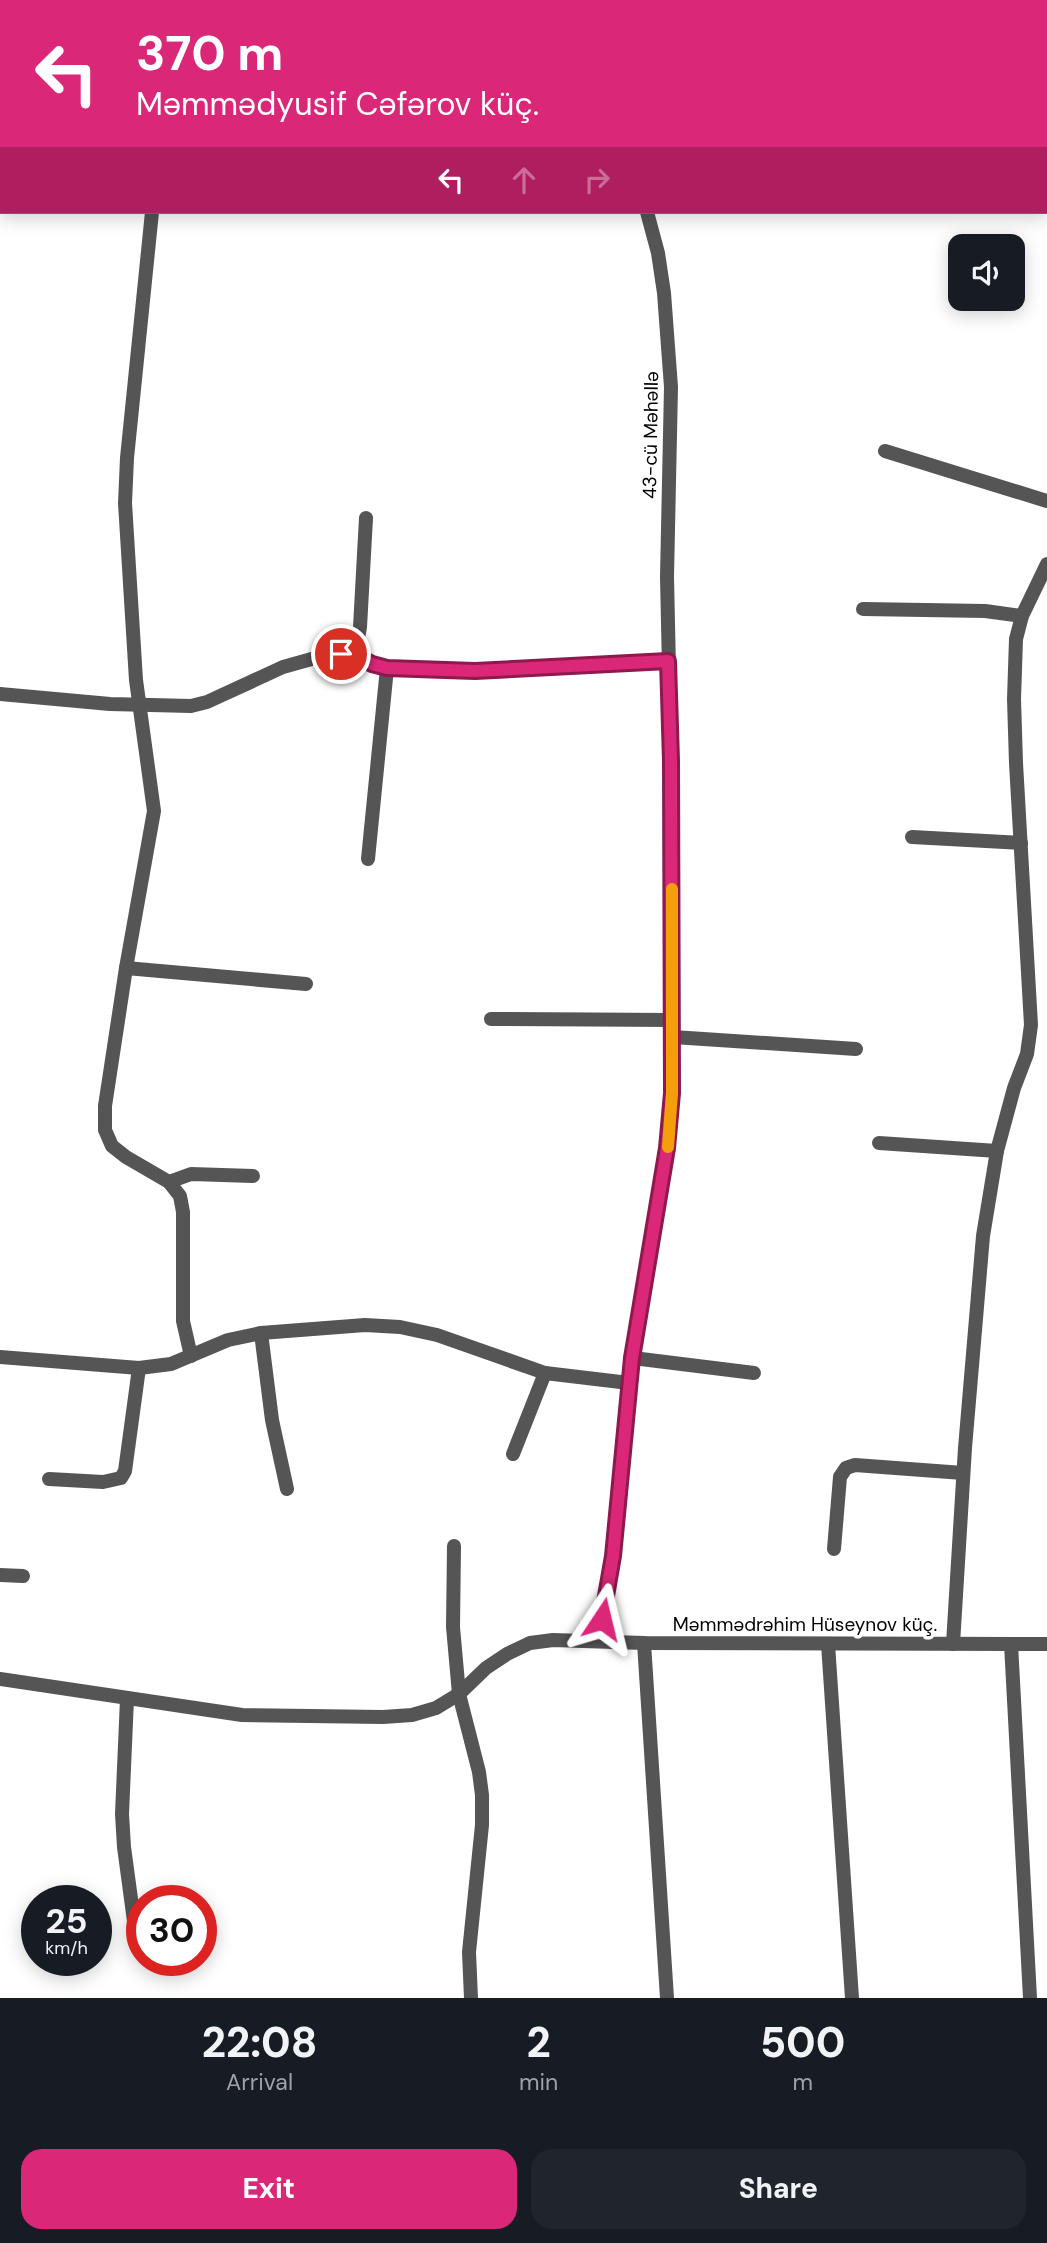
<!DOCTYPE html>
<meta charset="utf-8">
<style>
body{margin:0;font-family:"DM Sans",sans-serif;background:#20242c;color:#f1f3f6;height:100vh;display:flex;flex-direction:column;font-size:26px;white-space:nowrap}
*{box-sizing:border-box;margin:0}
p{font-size:23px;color:#9ea1a6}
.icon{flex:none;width:38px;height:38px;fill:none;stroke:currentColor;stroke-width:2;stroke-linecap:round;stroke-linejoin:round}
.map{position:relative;height:1998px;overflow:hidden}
.details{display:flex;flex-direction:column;background:#171b24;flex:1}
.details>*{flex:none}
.guide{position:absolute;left:0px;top:0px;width:1048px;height:214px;box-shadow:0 4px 18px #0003;background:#db2777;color:#fff;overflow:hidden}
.fabs{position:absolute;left:948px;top:234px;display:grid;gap:14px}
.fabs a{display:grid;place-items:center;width:77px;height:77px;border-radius:14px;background:#171b24;box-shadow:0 4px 18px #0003;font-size:35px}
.speed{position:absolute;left:21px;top:1885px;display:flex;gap:14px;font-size:35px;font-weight:700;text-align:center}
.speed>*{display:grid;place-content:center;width:91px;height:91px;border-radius:50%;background:#171b24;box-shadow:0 4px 18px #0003;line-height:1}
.speed small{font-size:18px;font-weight:400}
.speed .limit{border:10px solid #d22;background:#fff;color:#111}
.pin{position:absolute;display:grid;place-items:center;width:60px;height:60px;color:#fff;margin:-30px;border:4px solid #fff;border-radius:50%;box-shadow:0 2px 7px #0007}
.me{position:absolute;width:77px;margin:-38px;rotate:10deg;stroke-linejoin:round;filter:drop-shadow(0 0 5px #0008)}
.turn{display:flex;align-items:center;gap:24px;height:147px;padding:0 21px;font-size:32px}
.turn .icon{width:91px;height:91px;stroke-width:2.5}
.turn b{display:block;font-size:49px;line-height:60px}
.lanes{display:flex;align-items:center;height:66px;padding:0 21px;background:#0003;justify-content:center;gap:35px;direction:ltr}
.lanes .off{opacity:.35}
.eta{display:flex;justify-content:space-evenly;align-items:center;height:119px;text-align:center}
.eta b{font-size:42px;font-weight:800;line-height:49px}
.primary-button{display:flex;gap:14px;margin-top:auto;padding:14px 21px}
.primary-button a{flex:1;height:80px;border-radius:21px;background:#db2777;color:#fff;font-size:28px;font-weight:800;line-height:80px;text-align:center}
.primary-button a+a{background:#20242c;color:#f1f3f6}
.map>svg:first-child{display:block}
</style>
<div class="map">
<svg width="1047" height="1998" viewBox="0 0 1047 1998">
<rect width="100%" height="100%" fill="#fff"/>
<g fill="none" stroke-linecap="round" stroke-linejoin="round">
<g stroke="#555" stroke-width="14">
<polyline points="11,0 11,2"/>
<polyline points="603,0 603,2"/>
<polyline points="1034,0 1038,2"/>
<polyline points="254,2 254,0"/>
<polyline points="759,2 759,0"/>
<polyline points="152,212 127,458 125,503 136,680 154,811 126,968 105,1106 105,1130 112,1146 126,1157 169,1182 180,1196 183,1212 183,1321 191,1356"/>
<polyline points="885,451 1047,501"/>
<polyline points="863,609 985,611 1022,616"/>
<polyline points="355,655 360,627 366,518"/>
<polyline points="0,694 110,704 191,706 207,702 283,667 326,655 341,654 355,655 372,664 387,668 476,671 668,661"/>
<polyline points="912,837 1021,843"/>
<polyline points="368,859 387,668"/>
<polyline points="126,968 306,984"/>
<polyline points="491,1019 673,1020"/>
<polyline points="673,1037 856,1049"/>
<polyline points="879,1143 997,1151"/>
<polyline points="169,1182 191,1174 253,1176"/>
<polyline points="261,1333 272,1420 287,1489"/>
<polyline points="0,1357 139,1368 171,1364 228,1340 261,1333 365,1325 400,1327 437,1335 545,1373 629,1383"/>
<polyline points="633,1358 754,1373"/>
<polyline points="513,1454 545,1373"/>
<polyline points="49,1479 103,1482 121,1478 125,1471 139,1368"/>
<polyline points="454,1546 453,1627 459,1694 479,1772 482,1795 482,1825 469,1952 471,1998"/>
<polyline points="834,1549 840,1477 846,1468 855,1465 963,1473"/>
<polyline points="0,1575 23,1576"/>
<polyline points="598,1640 613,1556 633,1358 667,1148 672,1093 671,761 667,577 671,387 664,293 658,253 647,212"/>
<polyline points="644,1643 667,1998"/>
<polyline points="828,1644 852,1998"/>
<polyline points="953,1644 965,1448 983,1236 997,1151 1014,1088 1027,1054 1031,1025 1016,763 1014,699 1016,639 1022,616 1047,564"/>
<polyline points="1011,1644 1030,1998"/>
<polyline points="0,1679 242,1715 383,1717 412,1715 436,1708 459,1694 486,1668 507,1654 530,1643 553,1640 644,1643 1047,1644"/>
<polyline points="127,1699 122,1814 124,1847 134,1921"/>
</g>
</g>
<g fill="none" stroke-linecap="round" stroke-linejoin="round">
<g stroke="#8e194d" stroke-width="18">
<polyline id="route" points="341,654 355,655 372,664 387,668 475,671 668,661 671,761 672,1093 667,1148 632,1358 613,1556 602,1619"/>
</g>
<use href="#route" stroke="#db2777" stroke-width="12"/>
<polyline stroke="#f59e0b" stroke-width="12" points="668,1147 672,1093 672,889"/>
</g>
<g text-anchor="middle" stroke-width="7" stroke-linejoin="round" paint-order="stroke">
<g font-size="19" fill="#000" stroke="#fff">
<text transform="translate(650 435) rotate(-89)" y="7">43-cü Məhəllə</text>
<text x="805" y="1631">Məmmədrəhim Hüseynov küç.</text>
</g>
</g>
</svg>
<div class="fabs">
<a><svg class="icon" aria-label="sound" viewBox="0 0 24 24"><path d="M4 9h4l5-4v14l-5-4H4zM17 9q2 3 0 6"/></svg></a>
</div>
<div class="speed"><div>25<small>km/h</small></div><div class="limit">30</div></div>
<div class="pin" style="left:341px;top:654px;background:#d93025"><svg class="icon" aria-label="arrive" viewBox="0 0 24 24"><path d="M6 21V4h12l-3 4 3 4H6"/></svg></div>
<svg class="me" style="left:602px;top:1619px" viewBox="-20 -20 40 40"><path d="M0-17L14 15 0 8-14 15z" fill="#db2777" stroke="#fff" stroke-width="4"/></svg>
<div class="guide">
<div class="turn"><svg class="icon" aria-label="left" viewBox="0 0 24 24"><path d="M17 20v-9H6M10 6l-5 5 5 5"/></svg><div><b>370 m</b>Məmmədyusif Cəfərov küç.</div></div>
<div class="lanes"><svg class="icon" aria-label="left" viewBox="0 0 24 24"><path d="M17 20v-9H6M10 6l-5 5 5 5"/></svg><svg class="icon off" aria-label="ahead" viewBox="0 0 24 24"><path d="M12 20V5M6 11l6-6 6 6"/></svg><svg class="icon off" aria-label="right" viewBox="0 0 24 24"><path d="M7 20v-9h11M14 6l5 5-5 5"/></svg></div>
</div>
</div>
<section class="details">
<div class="eta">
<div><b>22:08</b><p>Arrival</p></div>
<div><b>2</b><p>min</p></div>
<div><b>500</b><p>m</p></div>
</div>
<div class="primary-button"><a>Exit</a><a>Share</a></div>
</section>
